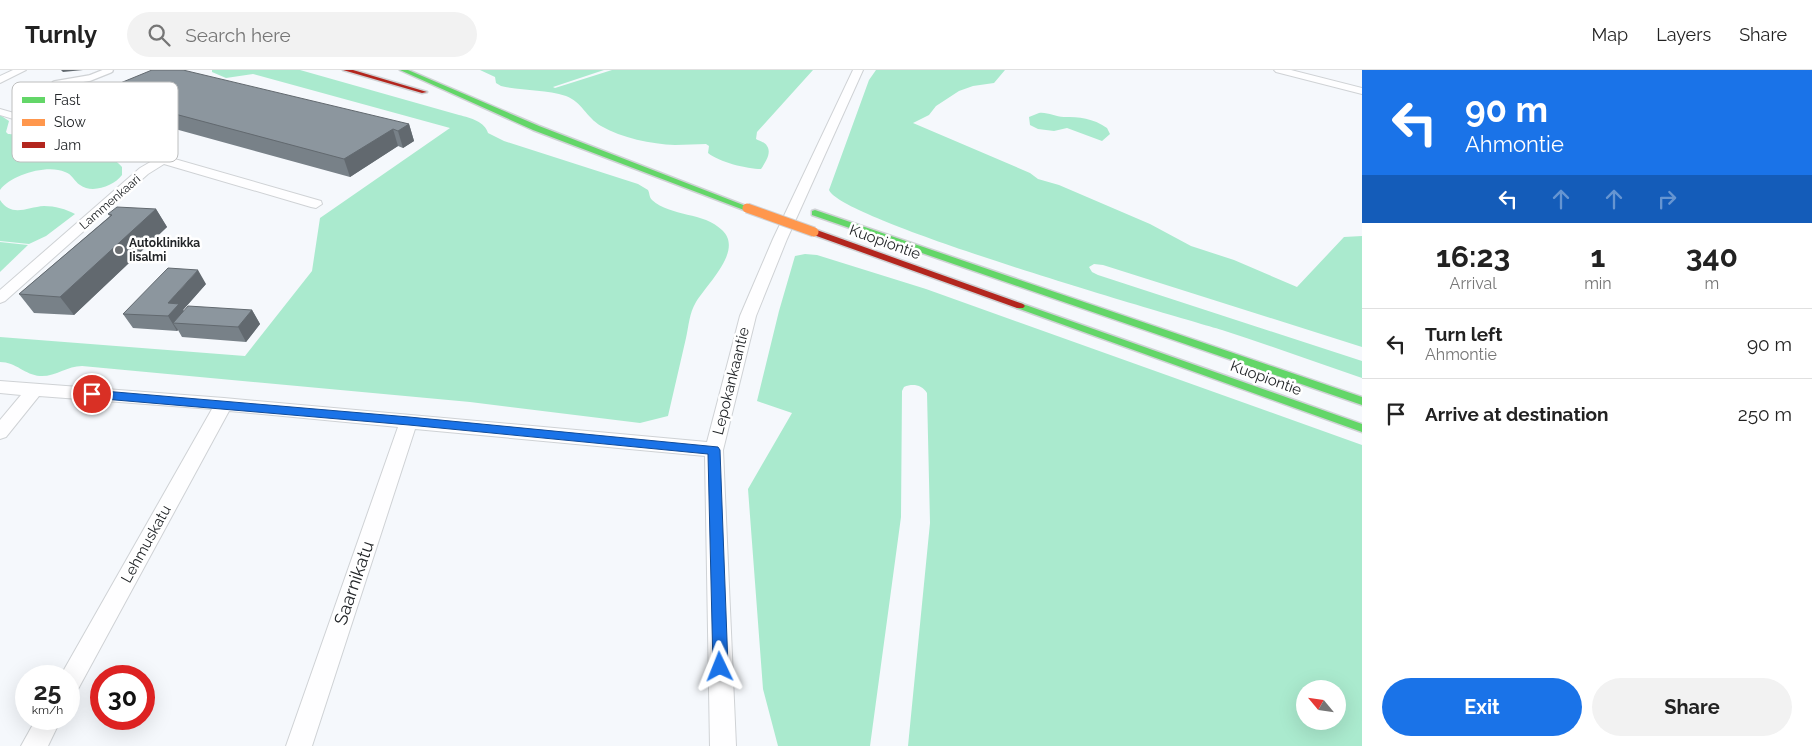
<!DOCTYPE html>
<style>
body{margin:0;font-family:Raleway,sans-serif;background:#f2f2f2;color:#222;height:100vh;display:flex;flex-direction:column;font-size:19px;white-space:nowrap}
*{box-sizing:border-box;margin:0}
p{font-size:16px;color:#767676}
.icon{flex:none;width:28px;height:28px;fill:none;stroke:currentColor;stroke-width:2;stroke-linecap:round;stroke-linejoin:round}
.map{position:relative;flex:1;overflow:hidden}
.panel{display:flex;flex-direction:column;background:#fff;width:450px}
.panel>*{flex:none}
.hud{background:#1a73e8;color:#fff;overflow:hidden}
.needle{width:32px;rotate:299deg}
.fabs{position:absolute;left:1296px;top:610px;display:grid;gap:10px}
.fabs a{display:grid;place-items:center;width:50px;height:50px;border-radius:50%;background:#fff;box-shadow:0 5px 20px #0002;font-size:25px}
.speed{position:absolute;left:15px;top:595px;display:flex;gap:10px;font-size:25px;font-weight:700;text-align:center}
.speed>*{display:grid;place-content:center;width:65px;height:65px;border-radius:50%;background:#fff;box-shadow:0 5px 20px #0002;line-height:1}
.speed small{font-size:12px;font-weight:400}
.speed .limit{border:8px solid #d22;background:#fff;color:#111}
.pin{position:absolute;display:grid;place-items:center;width:42px;height:42px;color:#fff;margin:-21px;border:2px solid #fff;border-radius:50%;box-shadow:0 1px 5px #0007}
.me{position:absolute;width:55px;margin:-28px;rotate:358deg;stroke-linejoin:round;filter:drop-shadow(0 0 4px #0008)}
.turn{display:flex;align-items:center;gap:18px;height:105px;padding:0 20px;font-size:22px}
.turn .icon{width:65px;height:65px;stroke-width:2.5}
.turn b{display:block;font-size:35px;line-height:42px}
.lanes{display:flex;align-items:center;height:48px;padding:0 20px;background:#0003;justify-content:center;gap:25px;direction:ltr}
.lanes .off{opacity:.35}
.eta{display:flex;justify-content:space-evenly;align-items:center;height:85px;text-align:center}
.eta b{font-size:30px;font-weight:700;line-height:35px}
.cta{display:flex;gap:10px;margin-top:auto;padding:10px 20px}
.cta a{flex:1;height:58px;border-radius:30px;background:#1a73e8;color:#fff;font-size:20px;font-weight:700;line-height:58px;text-align:center}
.cta a+a{background:#f2f2f2;color:#222}
ul{padding:0;list-style:none}
li{display:flex;align-items:center;gap:15px;height:70px;padding:0 20px;border-top:1px solid #e0e0e0}
li div{flex:1}
li b{display:block;font-size:19px}
li em{font-style:normal}
header{display:flex;align-items:center;gap:30px;box-sizing:border-box;height:70px;padding:0 25px;background:#fff;border-bottom:1px solid #e0e0e0}
header strong{font-size:24px}
nav{display:flex;gap:28px;margin-inline-start:auto;font-size:18px}
.search{width:350px;height:45px;background:#f2f2f2;display:flex;align-items:center;gap:12px;box-sizing:border-box;padding:0 18px;border-radius:28px;color:#767676;font-size:19px}
main{display:flex;flex:1;min-height:0}
.map>svg:first-child{display:block}
</style>
<header>
<strong>Turnly</strong>
<div class="search"><svg class="icon" aria-label="search" viewBox="0 0 24 24"><circle cx="10" cy="10" r="6"/><path d="M15 15l6 6"/></svg>Search here</div>
<nav><a>Map</a><a>Layers</a><a>Share</a></nav>
</header>
<main>
<div class="map">
<svg width="1362" height="676" viewBox="0 0 1362 676">
<rect width="100%" height="100%" fill="#f5f8fc"/>
<g fill="#aaeace" fill-rule="evenodd">
<path d="M212,0H300L459,45C471,48 485,52 488,63L504,71L638,114L648,120C650,124 649,127 652,130C671,147 704,142 722,160C744,180 707,214 696,232C689,244 689,255 686,268C680,294 674,320 668,346L640,353L470,332L82,296C67,296 55,307 40,306C25,305 16,292 0,292V267L245,286L312,201L320,148L450,58L253,4L226,8L212,2Z"/>
<path d="M480,0H604L553,17L555,18L612,0H813L757,62L756,69C759,71 765,72 767,76C772,83 765,93 761,99C747,99 719,92 708,83L709,76L706,74C696,74 686,75 675,75C651,74 622,68 601,56C586,47 582,32 566,26C545,19 522,21 501,16L496,13L495,7Z"/>
<path d="M876,0H1005L994,13L973,16L959,21L936,36L929,45L913,53L1030,103L1038,109L1059,115L1150,154L1191,176L1234,190L1297,217L1344,167L1362,166V277L1103,195L1094,194L1089,197L1092,202L1098,205L1362,291V308C1315,292 1269,275 1222,260C1171,245 842,151 829,120L869,10Z"/>
<path d="M1039,43C1048,42 1055,47 1064,47C1079,47 1093,48 1107,58L1110,64L1102,71L1067,58L1054,61L1038,59L1030,55L1029,47Z"/>
<path d="M0,45L9,51L6,62L8,64C17,65 26,61 35,62C58,64 108,79 122,97V105C114,116 92,124 80,115C74,111 72,104 65,102C47,94 11,105 0,120Z"/>
<path d="M0,130C12,148 27,137 44,136C55,136 66,139 75,144L46,166L29,174L0,171Z"/>
<polygon points="0,172 28,175 0,202"/>
<path d="M805,184L817,185L926,219L1362,375V676H908L930,453L927,323C922,315 913,313 904,317L902,321L901,447L870,676H778L763,619L748,419L792,343L757,331L779,241L795,186ZM1305,619H1338V651H1305Z"/>
</g>
<g fill="none" stroke-linecap="round" stroke-linejoin="round">
<g stroke="#cfd2d5" stroke-width="8">
<polyline id="lane" points="55,14 90,8 110,0"/>
</g>
<g stroke="#cfd2d5" stroke-width="2">
<g id="street">
<polygon points="13,0 26,0 0,13 0,6"/>
<polygon points="853,0 863,0 787,169 756,246 723,380 736,676 710,676 705,386 415,359 312,676 286,676 398,357 229,341 77,621 69,624 69,606 60,606 61,605 212,339 39,326 6,367 0,369 0,350 21,325 0,323 0,311 224,328 707,372 740,246 773,169"/>
<polygon points="1274,0 1291,0 1362,18 1362,24 1276,2"/>
<polygon points="0,39 321,131 322,134 316,138 311,137 164,94 148,104 5,231 0,233 0,220 140,98 152,91 0,45"/>
<polygon points="36,649 61,649 48,676 21,676"/>
</g>
</g>
<g stroke="#cfd2d5" stroke-width="3">
<g id="fast">
<polygon points="400,0 408,0 539,56 751,138 750,140 744,140 533,60"/>
<polygon points="815,140 1362,327 1362,335 812,145 812,141"/>
<polygon points="1020,233 1362,354 1362,362 1017,238 1015,236 1017,234"/>
</g>
</g>
<g stroke="#cfd2d5" stroke-width="3">
<g id="jam">
<polygon points="343,0 353,0 427,22 422,23"/>
<polygon points="814,159 1023,234 1025,236 1023,238 1017,238 811,164 811,160"/>
</g>
</g>
<use href="#lane" stroke="#fefeff" stroke-width="5.5"/>
<use href="#street" fill="#fefeff" fill-rule="evenodd"/>
<use href="#fast" fill="#63d668" fill-rule="evenodd"/>
<use href="#jam" fill="#b3261e" fill-rule="evenodd"/>
<g stroke="#cfd2d5" stroke-width="11" stroke-linecap="butt">
<polyline id="slow-bridge" points="747,138 814,162"/>
</g>
<use href="#slow-bridge" stroke="#ff974d" stroke-width="9"/>
</g>
<g fill="#788188">
<polygon points="96,23 409,54 414,71 403,78 398,76 350,107 106,40"/>
<polygon points="156,139 167,157 74,245 34,243 19,224 110,146 108,144"/>
<polygon points="206,214 183,240 184,241 252,240 260,254 246,272 182,267 178,260 177,261 133,258 123,244"/>
</g>
<g fill="#62696f">
<polygon points="61,0 83,0 63,2"/>
<polygon points="409,54 414,71 403,78 398,61"/>
<polygon points="393,59 398,76 350,107 344,89"/>
<polygon points="156,139 167,157 74,245 60,227"/>
<polygon points="198,200 206,214 183,240 188,248 173,253 178,260 177,261 168,246 168,233"/>
<polygon points="252,240 260,254 246,272 238,257"/>
</g>
<g fill="#8c969e" stroke="#62696f">
<polygon points="152,0 183,0 409,54 398,61 393,59 344,89 96,23"/>
<polygon points="117,137 156,139 60,227 19,224 112,145 108,144"/>
<polygon points="168,198 198,200 168,233 179,234 168,246 123,244"/>
<polygon points="188,236 252,240 238,257 173,253"/>
</g>
<polygon fill="#1a73e8" stroke="#114b97" points="92,320 409,347 718,377 720,380 728,597 726,602 720,604 715,602 713,597 708,384 409,355 92,328 86,324"/>
<circle fill="#6c6f72" stroke="#fff" stroke-width="2" cx="119" cy="180" r="5"/>
<g text-anchor="middle" stroke-width="5" stroke-linejoin="round" paint-order="stroke">
<g font-size="12" fill="#222528" stroke="#fff">
<text transform="translate(110 132) rotate(-41)" y="4">Lammenkaari</text>
</g>
<g font-size="12" font-weight="bold" fill="#222528" stroke="#fff" text-anchor="start">
<text x="129" y="177">Autoklinikka<tspan x="129" dy="14">Iisalmi</tspan></text>
</g>
<g font-size="15" fill="#222528" stroke="#fff">
<text transform="translate(885 172) rotate(20)" y="5">Kuopiontie</text>
<text transform="translate(1266 308) rotate(20)" y="5">Kuopiontie</text>
<text transform="translate(731 311) rotate(-76)" y="5">Lepokankaantie</text>
<text transform="translate(146 474) rotate(-61)" y="5">Lehmuskatu</text>
</g>
<g font-size="18" fill="#222528" stroke="#fff">
<text transform="translate(354 513) rotate(-71)" y="6">Saarnikatu</text>
</g>
</g>
<rect x="12" y="12" width="166" height="80" rx="8" fill="#fff" stroke="#bdbebe" stroke-width="1"/>
<rect x="22" y="27" width="23" height="6" fill="#63d668"/>
<rect x="22" y="49" width="23" height="7" fill="#ff974d"/>
<rect x="22" y="72" width="23" height="6" fill="#b3261e"/>
<g font-size="14" fill="#222528">
<text x="54" y="35">Fast</text>
<text x="54" y="57">Slow</text>
<text x="54" y="80">Jam</text>
</g>
</svg>
<div class="fabs">
<a><svg class="needle" viewBox="-14 -14 28 28"><path d="M0-13l5 13h-10z" fill="#e53935"/><path d="M0 13l5-13h-10z" fill="#767676"/></svg></a>
</div>
<div class="speed"><div>25<small>km/h</small></div><div class="limit">30</div></div>
<div class="pin" style="left:92px;top:324px;background:#d93025"><svg class="icon" aria-label="arrive" viewBox="0 0 24 24"><path d="M6 21V4h12l-3 4 3 4H6"/></svg></div>
<svg class="me" style="left:720px;top:597px" viewBox="-20 -20 40 40"><path d="M0-17L14 15 0 8-14 15z" fill="#1a73e8" stroke="#fff" stroke-width="4"/></svg>
</div>
<section class="panel">
<div class="hud">
<div class="turn"><svg class="icon" aria-label="left" viewBox="0 0 24 24"><path d="M17 20v-9H6M10 6l-5 5 5 5"/></svg><div><b>90 m</b>Ahmontie</div></div>
<div class="lanes"><svg class="icon" aria-label="left" viewBox="0 0 24 24"><path d="M17 20v-9H6M10 6l-5 5 5 5"/></svg><svg class="icon off" aria-label="ahead" viewBox="0 0 24 24"><path d="M12 20V5M6 11l6-6 6 6"/></svg><svg class="icon off" aria-label="ahead" viewBox="0 0 24 24"><path d="M12 20V5M6 11l6-6 6 6"/></svg><svg class="icon off" aria-label="right" viewBox="0 0 24 24"><path d="M7 20v-9h11M14 6l5 5-5 5"/></svg></div>
</div>
<div class="eta">
<div><b>16:23</b><p>Arrival</p></div>
<div><b>1</b><p>min</p></div>
<div><b>340</b><p>m</p></div>
</div>
<ul>
<li><svg class="icon" aria-label="left" viewBox="0 0 24 24"><path d="M17 20v-9H6M10 6l-5 5 5 5"/></svg><div><b>Turn left</b><p>Ahmontie</p></div><em>90 m</em></li>
<li><svg class="icon" aria-label="arrive" viewBox="0 0 24 24"><path d="M6 21V4h12l-3 4 3 4H6"/></svg><div><b>Arrive at destination</b></div><em>250 m</em></li>
</ul>
<div class="cta"><a>Exit</a><a>Share</a></div>
</section>
</main>
